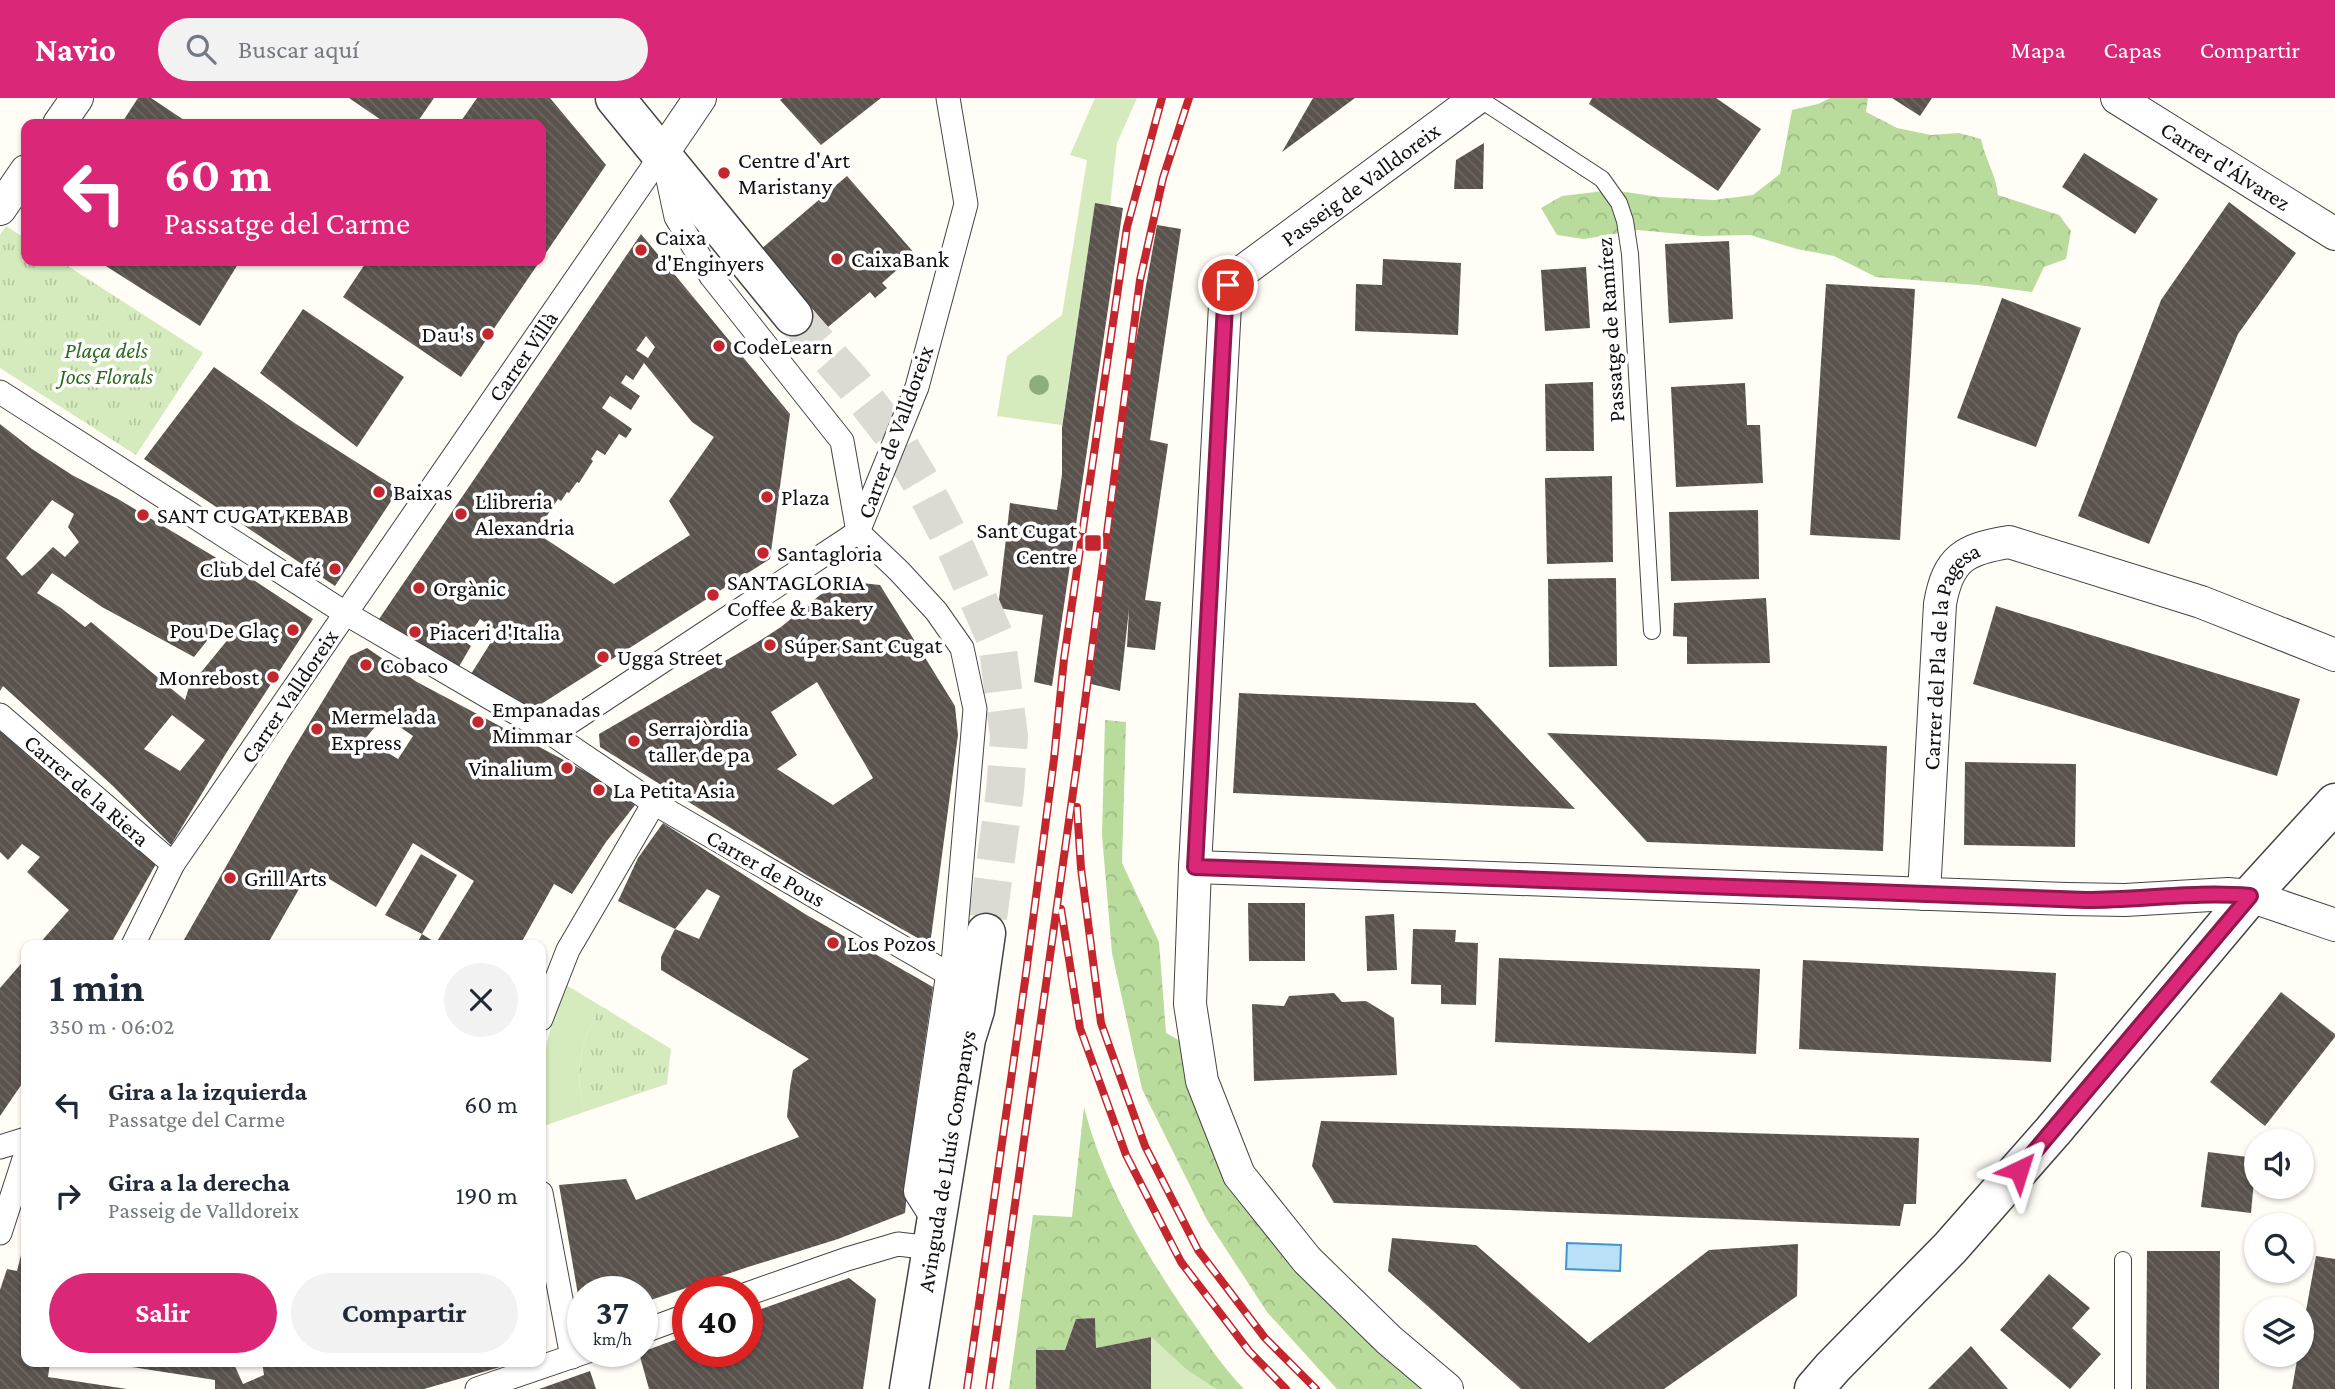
<!DOCTYPE html>
<html lang="es">
<meta charset="utf-8">
<style>
body{margin:0;font-family:"Crimson Pro",serif;background:#f2f2f3;color:#1f2937;height:100vh;display:flex;flex-direction:column;font-size:26px;white-space:nowrap}
*{box-sizing:border-box;margin:0}
p{font-size:23px;color:#747a83}
.icon{flex:none;width:38px;height:38px;fill:none;stroke:currentColor;stroke-width:2;stroke-linecap:round;stroke-linejoin:round}
.map{position:relative;flex:1;overflow:hidden}
.details{position:absolute;left:21px;top:842px;width:525px;height:427px;display:flex;flex-direction:column;background:#fff;border-radius:14px;box-shadow:0 2px 5px #0004}
.details>*{flex:none}
.guide{position:absolute;left:21px;top:21px;width:525px;height:147px;border-radius:14px;box-shadow:0 2px 5px #0004;background:#db2777;color:#fff;overflow:hidden}
.controls{position:absolute;left:2244px;top:1031px;display:grid;gap:14px}
.controls a{display:grid;place-items:center;width:70px;height:70px;border-radius:50%;background:#fff;box-shadow:0 2px 5px #0004;font-size:35px}
.speed{position:absolute;left:567px;top:1178px;display:flex;gap:14px;font-size:35px;font-weight:700;text-align:center}
.speed>*{display:grid;place-content:center;width:91px;height:91px;border-radius:50%;background:#fff;box-shadow:0 2px 5px #0004;line-height:1}
.speed small{font-size:18px;font-weight:400}
.speed .limit{border:10px solid #d22;background:#fff;color:#111}
.pin{position:absolute;display:grid;place-items:center;width:60px;height:60px;color:#fff;margin:-30px;border:4px solid #fff;border-radius:50%;box-shadow:0 2px 7px #0007}
.me{position:absolute;width:77px;margin:-38px;rotate:41deg;stroke-linejoin:round;filter:drop-shadow(0 0 5px #0008)}
.turn{display:flex;align-items:center;gap:24px;height:147px;padding:0 28px;font-size:32px}
.turn .icon{width:91px;height:91px;stroke-width:2.5}
.turn b{display:block;font-size:49px;line-height:60px}
.round{display:grid;place-items:center;flex:none;width:74px;height:74px;border-radius:37px;background:#f2f2f3}
.head{display:flex;align-items:center;justify-content:space-between;height:119px;padding:0 28px}
h1{font-size:42px;font-weight:700;line-height:52px}
.action{display:flex;gap:14px;margin-top:auto;padding:14px 28px}
.action a{flex:1;height:80px;border-radius:42px;background:#db2777;color:#fff;font-size:28px;font-weight:700;line-height:80px;text-align:center}
.action a+a{background:#f2f2f3;color:#1f2937}
ul{padding:0;list-style:none}
li{display:flex;align-items:center;gap:21px;height:91px;padding:0 28px}
li div{flex:1}
li b{display:block;font-size:26px}
li em{font-style:normal}
header{display:flex;align-items:center;gap:42px;box-sizing:border-box;height:98px;padding:0 35px;background:#db2777;color:#fff}
header strong{font-size:33px}
nav{display:flex;gap:38px;margin-inline-start:auto;font-size:24px}
.search{width:490px;height:63px;background:#f2f2f3;display:flex;align-items:center;gap:18px;box-sizing:border-box;padding:0 24px;border-radius:38px;color:#747a83;font-size:26px}
.map>svg:first-child{display:block}
</style>
<header>
<strong>Navio</strong>
<div class="search"><svg class="icon" aria-label="search" viewBox="0 0 24 24"><circle cx="10" cy="10" r="6"/><path d="M15 15l6 6"/></svg>Buscar aquí</div>
<nav><a>Mapa</a><a>Capas</a><a>Compartir</a></nav>
</header>
<div class="map">
<svg width="2335" height="1291" viewBox="0 0 2335 1291">
<defs>
<pattern id="forest-crowns" width="20" height="18" patternUnits="userSpaceOnUse" patternTransform="scale(1.75)"><rect width="20" height="18" fill="#b9dc9c"/><path d="M2 6a3 3 0 1 1 6 0M12 15a3 3 0 1 1 6 0" fill="none" stroke="#9ebc85"/></pattern>
<pattern id="park-tufts" width="24" height="20" patternUnits="userSpaceOnUse" patternTransform="scale(1.75)"><rect width="24" height="20" fill="#d5ebbd"/><path d="M3 7l-1-3M5 7V3M7 7l1-3M15 17l-1-3M17 17v-4M19 17l1-3" fill="none" stroke="#b6c8a1"/></pattern>
<pattern id="building-back-hatch" width="6" height="6" patternUnits="userSpaceOnUse" patternTransform="scale(1.75)"><rect width="6" height="6" fill="#5a524d"/><path d="M-1 5l2 2M0 0l6 6M5-1l2 2" fill="none" stroke="#6d6662"/></pattern>
</defs>
<rect width="100%" height="100%" fill="#fffdf5"/>
<g fill="#d5ebbd">
<polygon points="1095,0 1137,0 1117,45 1110,108 1095,106 1062,327 997,318 1007,258 1062,217 1087,62 1070,57"/>
<path d="M566,887L601,908C580,944 574,973 584,1014L541,1029V969L551,929Z"/>
<polygon points="1151,1239 1187,1272 1216,1291 1151,1291"/>
</g>
<g fill="url(#forest-crowns)">
<path d="M1830,0H1868L1866,14L1897,30L1931,37L1959,35L1981,41C1985,61 1996,77 1998,97L2059,117L2071,133L2066,161L2044,169L2032,194L1978,187L1876,179L1834,158L1797,151L1750,137L1702,138L1638,132L1584,141L1557,137L1541,110L1562,98L1612,92L1659,99L1714,102L1753,97L1780,76L1792,12L1818,6Z"/>
<polygon points="1105,622 1126,624 1122,765 1159,844 1166,935 1182,944 1229,1076 1428,1291 1337,1291 1267,1214 1207,1122 1142,991 1112,855 1102,737"/>
<path d="M1084,1009C1103,1084 1145,1155 1189,1219C1206,1243 1223,1270 1244,1291H1216L1187,1272L1151,1239L1096,1250L1095,1220L1076,1222L1065,1252L1036,1291H1009L1033,1117L1072,1119Z"/>
</g>
<g fill="url(#park-tufts)">
<polygon points="6,128 26,141 26,163 60,163 203,255 136,357 0,270 0,137"/>
<path d="M601,908L671,951L667,986L584,1014C574,973 580,944 601,908Z"/>
</g>
<polygon fill="#b9e0f7" stroke="#3f96cf" stroke-width="2" points="1567,1145 1621,1147 1620,1173 1566,1171"/>
<g fill="url(#building-back-hatch)" fill-rule="evenodd">
<polygon points="138,0 151,0 190,26 121,26"/>
<polygon points="349,0 434,0 416,26 387,26"/>
<polygon points="477,0 550,0 606,67 541,162 541,26 459,26"/>
<polygon points="783,0 881,0 821,47 780,2"/>
<polygon points="1313,0 1355,0 1282,54"/>
<polygon points="1592,0 1716,0 1761,31 1718,93 1589,6"/>
<polygon points="1892,0 1932,0 1920,18"/>
<polygon points="1484,45 1483,91 1454,91 1456,62"/>
<polygon points="2084,55 2158,101 2135,136 2062,89"/>
<polygon points="847,78 915,156 882,185 887,190 875,200 870,194 828,229 761,151"/>
<polygon points="2229,104 2296,155 2238,236 2149,446 2078,418 2161,202"/>
<polygon points="1095,105 1123,110 1052,588 1034,584 1043,517 998,510 1010,405 1057,412 1062,376 1062,330"/>
<polygon points="1157,127 1181,131 1150,342 1168,346 1145,502 1161,504 1155,552 1127,549 1129,511 1120,593 1091,586 1134,254"/>
<path d="M641,136L790,316L770,461L538,608L527,610L471,576L498,533L480,521L473,531L464,526L457,538L471,548L457,572L377,524ZM646,238L655,249L648,260L636,252ZM644,265L692,324L714,339L669,403L690,437L614,486L544,440L552,428L544,422L558,401L561,403L567,394L569,395L577,384L579,385L593,363L591,361L597,352L605,357L619,336L626,340L632,331L602,310L610,298L631,312L640,298L621,285L626,277L633,282Z"/>
<polygon points="1729,143 1733,221 1669,225 1665,146"/>
<polygon points="1383,161 1461,165 1458,237 1355,233 1356,186 1382,187"/>
<polygon points="98,163 233,163 238,166 200,228"/>
<polygon points="367,163 540,163 461,279 343,199"/>
<polygon points="1586,169 1590,230 1545,233 1541,172"/>
<polygon points="1826,186 1915,191 1900,442 1810,437"/>
<polygon points="2002,200 2081,230 2036,349 1957,320"/>
<polygon points="303,211 404,279 357,349 260,275"/>
<polygon points="214,269 296,326 399,391 335,488 144,361"/>
<polygon points="1593,284 1594,353 1546,353 1545,286"/>
<polygon points="1745,285 1747,327 1760,327 1763,385 1676,389 1671,289"/>
<path d="M0,326L32,351L72,377L118,401L255,483L313,521L225,657L171,747L113,688L3,588L0,593ZM52,402L74,416L68,429L79,444L65,459L53,449L32,470L22,478L6,460ZM52,475L102,509L194,559L222,524L234,534L189,589L185,602L91,524L85,529L61,510L37,495ZM172,617L205,642L180,673L144,651Z"/>
<polygon points="1612,378 1613,464 1547,466 1545,380"/>
<polygon points="1758,412 1759,481 1671,483 1669,414"/>
<polygon points="1616,480 1617,568 1549,569 1548,481"/>
<path d="M843,483L880,487L955,608L958,637L930,847L808,778L600,649L599,636L756,545L781,529L820,497ZM817,584L873,680L833,707L777,671L797,657L771,614Z"/>
<polygon points="1766,500 1770,565 1687,566 1687,539 1673,538 1674,505"/>
<polygon points="1996,508 2300,601 2277,678 1973,586"/>
<path d="M367,550L417,584L639,702L606,744L572,796L554,786L520,847H416L422,836L436,845L474,783L413,745L376,809L311,770L267,847H181L288,660L350,558ZM384,618L413,638L398,661L365,641Z"/>
<polygon points="1239,595 1475,605 1575,711 1233,695"/>
<polygon points="0,633 156,766 110,847 38,847 69,812 27,774 40,759 22,746 8,762 0,754"/>
<polygon points="1547,635 1887,648 1883,753 1647,744"/>
<polygon points="1965,664 2076,666 2075,749 1964,747"/>
<polygon points="663,725 805,816 933,889 916,1005 905,1115 838,1141 748,1169 642,1205 642,1194 583,1194 581,1214 559,1087 626,1081 636,1102 799,1039 787,1019 790,989 793,972 809,961 661,872 661,859 675,831 699,841 720,798 707,791 675,831 618,803 638,760"/>
<polygon points="421,756 457,777 422,836 385,817"/>
<polygon points="1248,805 1305,805 1305,863 1249,863"/>
<polygon points="1394,816 1397,872 1367,873 1365,818"/>
<polygon points="1413,831 1456,832 1455,844 1478,845 1476,907 1441,906 1441,887 1411,886"/>
<polygon points="26,860 26,980 0,1018 0,890"/>
<polygon points="1499,860 1760,871 1756,956 1495,944"/>
<polygon points="1803,862 2056,875 2051,964 1799,951"/>
<polygon points="2281,894 2335,936 2335,939 2265,1028 2210,984"/>
<polygon points="1334,895 1342,904 1366,903 1394,920 1397,977 1254,983 1252,906 1284,908 1289,898"/>
<polygon points="1321,1023 1919,1040 1916,1106 1904,1106 1900,1128 1334,1105 1312,1068"/>
<polygon points="2208,1054 2256,1060 2251,1115 2201,1109"/>
<polygon points="1392,1140 1476,1147 1589,1245 1709,1152 1798,1146 1797,1198 1664,1291 1521,1291 1388,1173"/>
<polygon points="25,1141 26,1264 50,1264 48,1279 127,1291 0,1291 0,1192 7,1171 17,1173"/>
<polygon points="2147,1153 2220,1153 2219,1291 2146,1291"/>
<polygon points="2316,1158 2335,1161 2335,1291 2292,1291 2298,1256 2301,1256 2301,1240"/>
<polygon points="2049,1176 2090,1210 2072,1230 2101,1256 2070,1291 2000,1232"/>
<polygon points="849,1180 876,1201 863,1291 649,1291 639,1255 688,1237 688,1253 747,1253 747,1216"/>
<polygon points="1095,1220 1096,1250 1151,1239 1151,1291 1036,1291 1036,1252 1065,1252 1076,1221"/>
<polygon points="1971,1248 2008,1291 1928,1291"/>
<polygon points="100,1264 233,1264 243,1286 264,1277 262,1264 518,1264 424,1291 215,1291 215,1282"/>
<polygon points="590,1273 596,1291 539,1291"/>
</g>
<g fill="none" stroke-linecap="round" stroke-linejoin="round">
<polyline stroke="#dbdad3" stroke-width="38" stroke-dasharray="38 19" stroke-linecap="butt" points="793,218 851,283 893,337 922,386 956,451 997,544 1009,638 1005,693 986,835"/>
<g stroke="#444" stroke-width="18">
<g id="service">
<polyline points="1478,0 1602,81 1619,105 1625,123 1630,156 1652,533"/>
<polyline points="2123,1162 2123,1291"/>
</g>
</g>
<g stroke="#444" stroke-width="25">
<g id="pedestrian">
<polyline points="0,294 345,515 552,636 654,705 952,878 975,611 962,550 936,513 899,473 858,434 842,343 711,178 676,119 666,72"/>
<polyline points="0,617 173,766"/>
<polyline points="552,636 858,434 917,289 966,106 948,0"/>
<path id="s1" d="M133,847L173,766L662,56"/>
<polyline points="541,921 568,852 654,705"/>
<polyline points="0,1049 26,1041"/>
<polyline points="541,1095 572,1259"/>
<polyline points="0,1135 26,1055"/>
<polyline points="747,1196 847,1161 898,1146 931,1150"/>
<polyline points="642,1234 688,1217"/>
<polyline points="477,1291 588,1253"/>
</g>
</g>
<g stroke="#444" stroke-width="34">
<g id="minor">
<path id="s2" d="M2117,0L2335,136"/>
<polyline points="59,26 77,0"/>
<polyline points="662,56 700,0"/>
<polyline points="0,111 26,73"/>
<polyline points="1195,769 2067,801 2125,802 2228,796 2250,798 2335,827"/>
<path id="s3" d="M1924,796L1940,506C1948,460 1965,451 2009,444L2201,504L2335,557"/>
<polyline points="936,1118 920,1093 952,878"/>
<path id="s4" d="M1447,1291L1389,1242L1307,1162L1239,1077L1202,983L1190,906L1195,769L1225,207L1228,187L1239,176L1477,0"/>
</g>
</g>
<g stroke="#444" stroke-width="41">
<g id="tertiary">
<polyline points="615,0 793,218"/>
<path id="s5" d="M909,1291L966,941L975,912L986,835"/>
<polyline points="1814,1291 1833,1269 1950,1150 2053,1033 2250,798 2335,705"/>
</g>
</g>
<use href="#service" stroke="#fff" stroke-width="16"/>
<use href="#pedestrian" stroke="#fff" stroke-width="23"/>
<use href="#minor" stroke="#fff" stroke-width="32"/>
<use href="#tertiary" stroke="#fff" stroke-width="38"/>
<g stroke="#c4262e" stroke-width="8">
<g id="rail">
<polyline points="1077,709 1081,770 1101,925 1145,1048 1198,1152 1265,1240 1316,1291"/>
<polyline points="1061,811 1080,930 1126,1057 1181,1164 1249,1253 1286,1291"/>
<polyline points="967,1291 1025,883 1054,661 1064,561 1127,129 1162,0"/>
<polyline points="989,1291 1076,673 1140,182 1163,80 1189,0"/>
</g>
</g>
<use href="#rail" stroke="#fff" stroke-width="5" stroke-dasharray="16" stroke-linecap="butt"/>
</g>
<circle fill="#8dad7f" cx="1039" cy="287" r="10"/>
<g fill="none" stroke-linecap="round" stroke-linejoin="round">
<g stroke="#8e194d" stroke-width="18">
<path id="route" d="M1228,187L1225,207L1195,769L2086,802C2141,802 2196,793 2250,798L2019,1072"/>
</g>
<use href="#route" stroke="#db2777" stroke-width="12"/>
</g>
<g fill="#c4262e" stroke="#fff" stroke-width="2.5">
<circle cx="724" cy="75" r="7"/>
<circle cx="641" cy="152" r="7"/>
<circle cx="837" cy="161" r="7"/>
<circle cx="488" cy="236" r="7"/>
<circle cx="719" cy="248" r="7"/>
<circle cx="379" cy="394" r="7"/>
<circle cx="767" cy="399" r="7"/>
<circle cx="461" cy="416" r="7"/>
<circle cx="143" cy="417" r="7"/>
<rect x="1084" y="436" width="18" height="18" rx="3.5"/>
<circle cx="763" cy="455" r="7"/>
<circle cx="335" cy="471" r="7"/>
<circle cx="419" cy="490" r="7"/>
<circle cx="713" cy="497" r="7"/>
<circle cx="293" cy="532" r="7"/>
<circle cx="415" cy="534" r="7"/>
<circle cx="770" cy="547" r="7"/>
<circle cx="603" cy="559" r="7"/>
<circle cx="366" cy="567" r="7"/>
<circle cx="273" cy="579" r="7"/>
<circle cx="478" cy="624" r="7"/>
<circle cx="317" cy="631" r="7"/>
<circle cx="634" cy="643" r="7"/>
<circle cx="567" cy="670" r="7"/>
<circle cx="599" cy="692" r="7"/>
<circle cx="230" cy="780" r="7"/>
<circle cx="833" cy="845" r="7"/>
</g>
<g text-anchor="middle" stroke-width="7" stroke-linejoin="round" paint-order="stroke">
<g font-size="23" fill="#111" stroke="#fff" text-anchor="start">
<text x="738" y="70">Centre d'Art<tspan x="738" dy="26">Maristany</tspan></text>
<text x="655" y="147">Caixa<tspan x="655" dy="26">d'Enginyers</tspan></text>
<text x="851" y="169">CaixaBank</text>
<text x="474" y="244" text-anchor="end">Dau's</text>
<text x="733" y="256">CodeLearn</text>
<text x="393" y="402">Baixas</text>
<text x="781" y="407">Plaza</text>
<text x="475" y="411">Llibreria<tspan x="475" dy="26">Alexandria</tspan></text>
<text x="157" y="425">SANT CUGAT KEBAB</text>
<text x="1077" y="440" text-anchor="end">Sant Cugat<tspan x="1077" dy="26">Centre</tspan></text>
<text x="777" y="463">Santagloria</text>
<text x="321" y="479" text-anchor="end">Club del Café</text>
<text x="727" y="492">SANTAGLORIA<tspan x="727" dy="26">Coffee &amp; Bakery</tspan></text>
<text x="433" y="498">Orgànic</text>
<text x="279" y="540" text-anchor="end">Pou De Glaç</text>
<text x="429" y="542">Piaceri d'Italia</text>
<text x="784" y="555">Súper Sant Cugat</text>
<text x="617" y="567">Ugga Street</text>
<text x="380" y="575">Cobaco</text>
<text x="259" y="587" text-anchor="end">Monrebost</text>
<text x="492" y="619">Empanadas<tspan x="492" dy="26">Mimmar</tspan></text>
<text x="331" y="626">Mermelada<tspan x="331" dy="26">Express</tspan></text>
<text x="648" y="638">Serrajòrdia<tspan x="648" dy="26">taller de pa</tspan></text>
<text x="553" y="678" text-anchor="end">Vinalium</text>
<text x="613" y="700">La Petita Asia</text>
<text x="244" y="788">Grill Arts</text>
<text x="847" y="853">Los Pozos</text>
</g>
<g font-size="23" fill="#111" stroke="#fff">
<text dy="8" stroke="none"><textPath href="#s2" startOffset="128">Carrer d'Álvarez</textPath></text>
<text dy="8" stroke="none"><textPath href="#s4" startOffset="1365">Passeig de Valldoreix</textPath></text>
<text transform="translate(1610 232) rotate(-94)" y="8">Passatge de Ramírez</text>
<text dy="8" stroke="none"><textPath href="#s1" startOffset="707">Carrer Villà</textPath></text>
<text transform="translate(895 334) rotate(-70)" y="8">Carrer de Valldoreix</text>
<text dy="8" stroke="none"><textPath href="#s3" startOffset="243">Carrer del Pla de la Pagesa</textPath></text>
<text transform="translate(289 598) rotate(-56)" y="8">Carrer Valldoreix</text>
<text transform="translate(87 692) rotate(41)" y="8">Carrer de la Riera</text>
<text transform="translate(766 770) rotate(30)" y="8">Carrer de Pous</text>
<text dy="8" stroke="none"><textPath href="#s5" startOffset="231">Avinguda de Lluís Companys</textPath></text>
</g>
<g font-size="23" font-style="italic" fill="#2f6b1f" stroke="#fff">
<text x="106" y="260">Plaça dels<tspan x="106" dy="26">Jocs Florals</tspan></text>
</g>
</g>
</svg>
<div class="controls">
<a><svg class="icon" aria-label="sound" viewBox="0 0 24 24"><path d="M4 9h4l5-4v14l-5-4H4zM17 9q2 3 0 6"/></svg></a>
<a><svg class="icon" aria-label="search" viewBox="0 0 24 24"><circle cx="10" cy="10" r="6"/><path d="M15 15l6 6"/></svg></a>
<a><svg class="icon" aria-label="layers" viewBox="0 0 24 24"><path d="M12 4l9 5-9 5-9-5zM3 14l9 5 9-5"/></svg></a>
</div>
<div class="speed"><div>37<small>km/h</small></div><div class="limit">40</div></div>
<div class="pin" style="left:1228px;top:187px;background:#d93025"><svg class="icon" aria-label="arrive" viewBox="0 0 24 24"><path d="M6 21V4h12l-3 4 3 4H6"/></svg></div>
<svg class="me" style="left:2019px;top:1072px" viewBox="-20 -20 40 40"><path d="M0-17L14 15 0 8-14 15z" fill="#db2777" stroke="#fff" stroke-width="4"/></svg>
<div class="guide">
<div class="turn"><svg class="icon" aria-label="left" viewBox="0 0 24 24"><path d="M17 20v-9H6M10 6l-5 5 5 5"/></svg><div><b>60 m</b>Passatge del Carme</div></div>
</div>
<section class="details">
<div class="head"><div><h1>1 min</h1><p>350 m · 06:02</p></div><a class="round"><svg class="icon" aria-label="close" viewBox="0 0 24 24"><path d="M6 6l12 12M18 6L6 18"/></svg></a></div>
<ul>
<li><svg class="icon" aria-label="left" viewBox="0 0 24 24"><path d="M17 20v-9H6M10 6l-5 5 5 5"/></svg><div><b>Gira a la izquierda</b><p>Passatge del Carme</p></div><em>60 m</em></li>
<li><svg class="icon" aria-label="right" viewBox="0 0 24 24"><path d="M7 20v-9h11M14 6l5 5-5 5"/></svg><div><b>Gira a la derecha</b><p>Passeig de Valldoreix</p></div><em>190 m</em></li>
</ul>
<div class="action"><a>Salir</a><a>Compartir</a></div>
</section>
</div>
